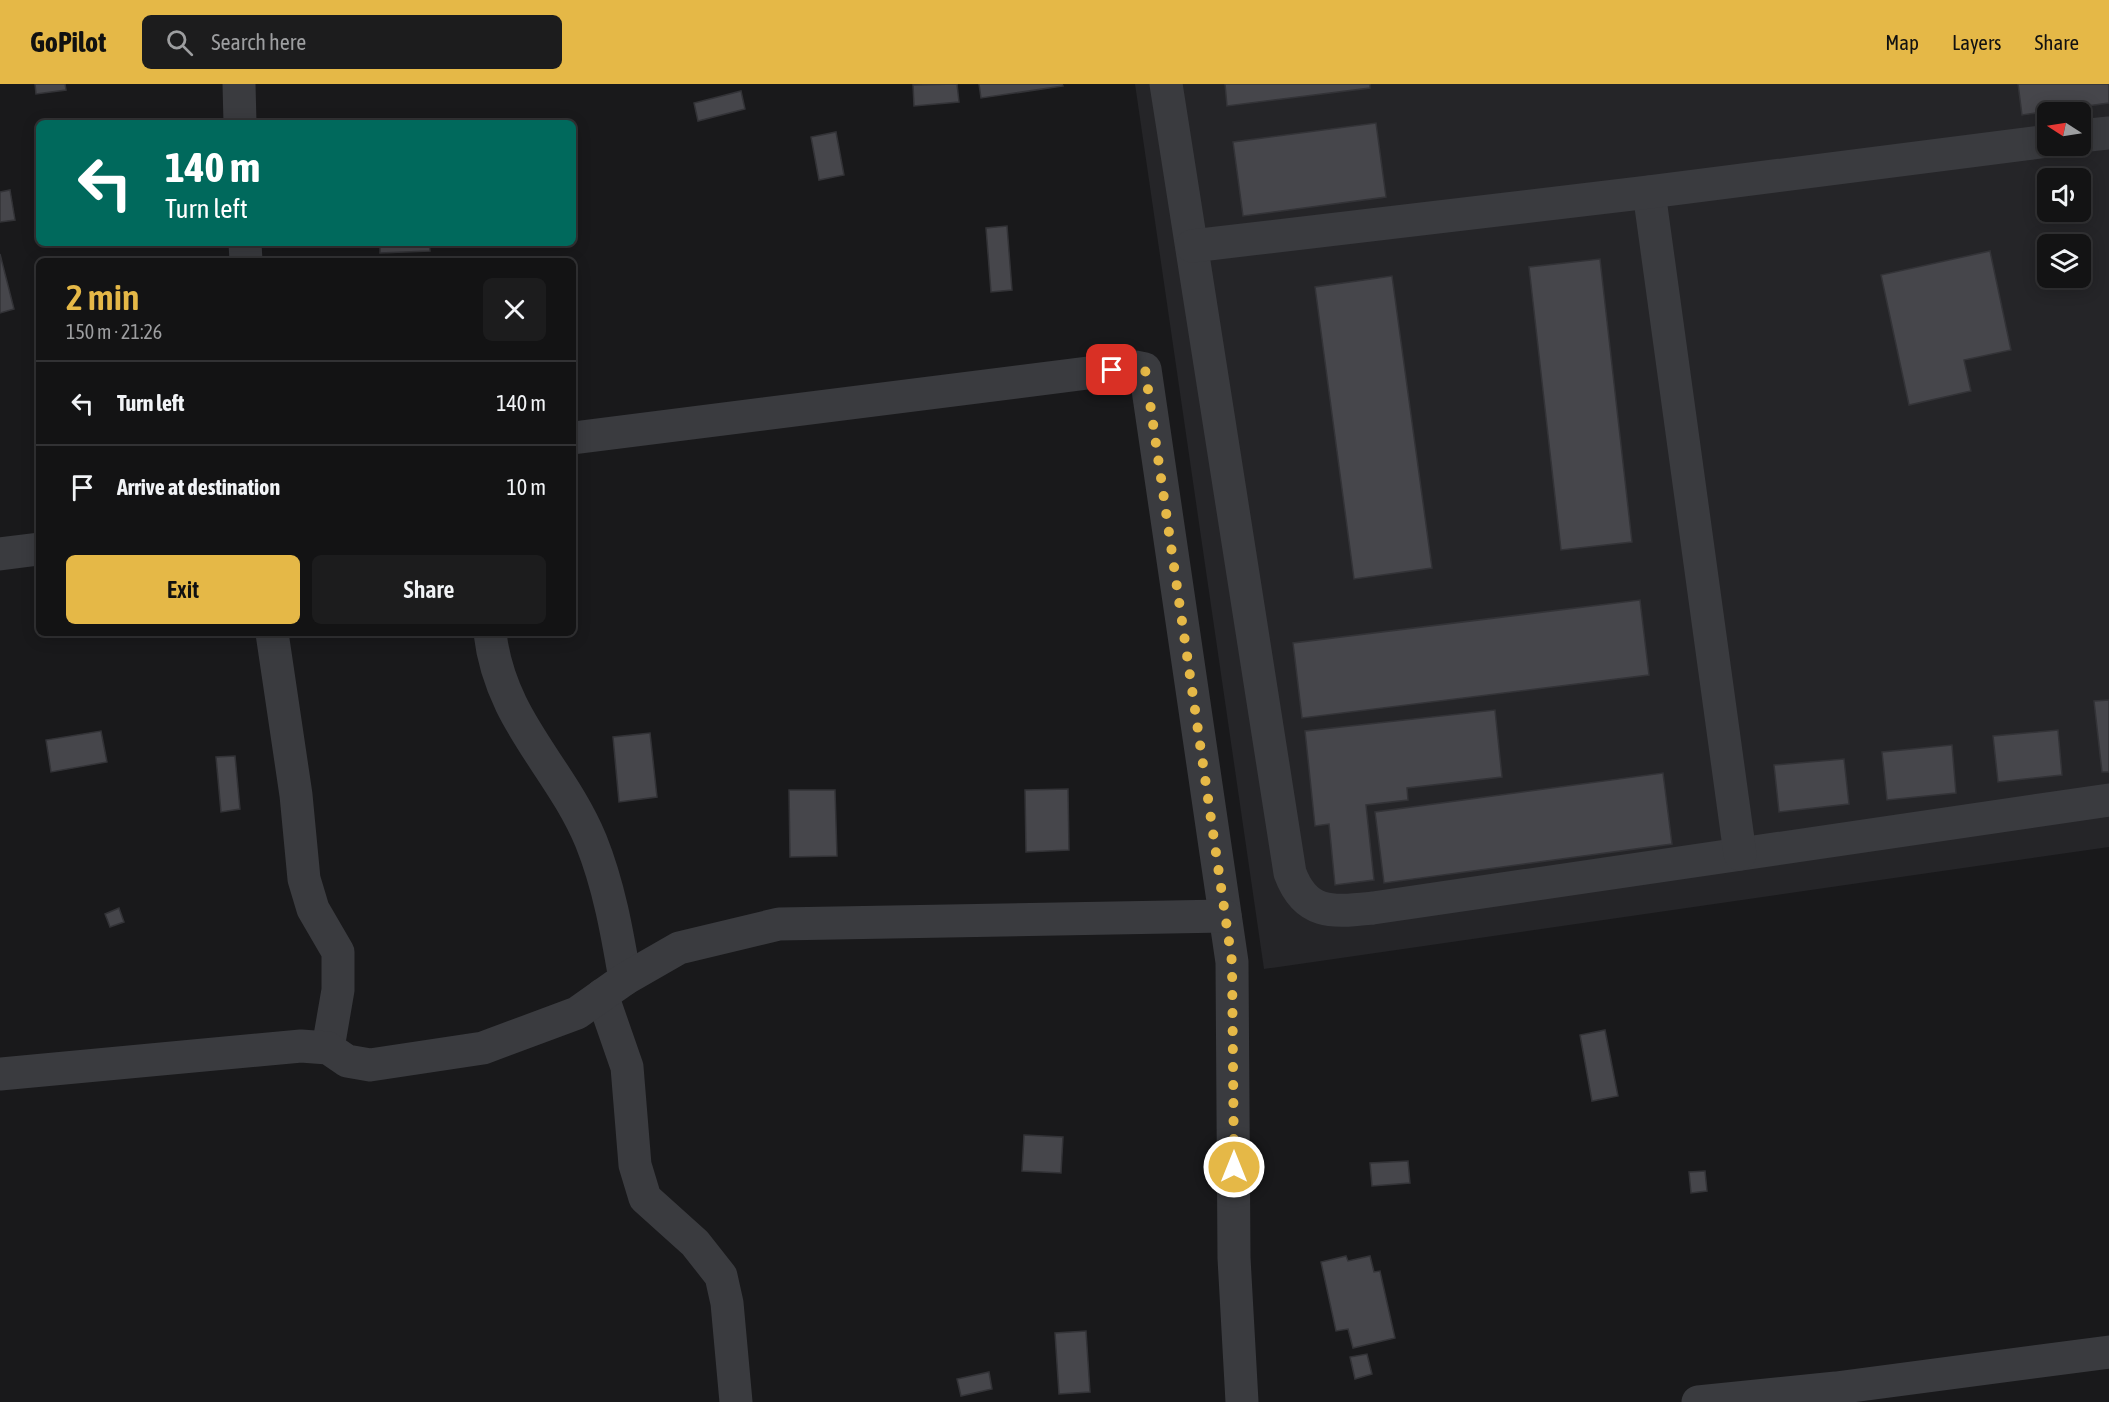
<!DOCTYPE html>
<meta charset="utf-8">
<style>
body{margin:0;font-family:"Asap Condensed",sans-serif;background:#1c1c1d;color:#f1f3f6;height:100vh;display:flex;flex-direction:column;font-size:22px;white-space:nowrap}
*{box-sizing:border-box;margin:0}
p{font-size:20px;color:#9d9ea0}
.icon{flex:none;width:33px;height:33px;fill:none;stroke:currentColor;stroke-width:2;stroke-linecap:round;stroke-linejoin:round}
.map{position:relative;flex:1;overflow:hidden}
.drawer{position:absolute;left:36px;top:174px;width:540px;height:378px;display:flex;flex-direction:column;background:#131314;border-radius:9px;box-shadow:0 3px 15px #0003,0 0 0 2px #323234}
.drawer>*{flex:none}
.top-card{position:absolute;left:36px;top:36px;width:540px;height:126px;border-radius:9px;box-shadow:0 3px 15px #0003,0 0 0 2px #323234;background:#00695c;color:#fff;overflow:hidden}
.needle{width:39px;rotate:282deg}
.buttons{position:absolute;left:2037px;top:18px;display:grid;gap:12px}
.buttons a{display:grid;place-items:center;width:54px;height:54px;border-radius:9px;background:#131314;box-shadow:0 3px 15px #0003,0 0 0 2px #323234;font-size:30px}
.pin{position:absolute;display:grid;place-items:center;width:51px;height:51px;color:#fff;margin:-26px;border-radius:12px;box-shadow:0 3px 9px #0006}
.me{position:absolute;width:66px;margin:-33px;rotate:0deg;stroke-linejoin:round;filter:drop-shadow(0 0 4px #0008)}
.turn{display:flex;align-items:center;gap:21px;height:126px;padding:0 30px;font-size:27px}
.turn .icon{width:78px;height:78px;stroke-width:2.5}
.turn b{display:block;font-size:42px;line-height:51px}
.round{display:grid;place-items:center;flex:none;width:63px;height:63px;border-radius:9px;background:#1c1c1d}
.overview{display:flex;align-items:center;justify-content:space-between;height:102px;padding:0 30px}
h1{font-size:36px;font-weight:600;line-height:45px;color:#e5b847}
.button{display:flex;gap:12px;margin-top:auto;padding:12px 30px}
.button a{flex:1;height:69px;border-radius:9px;background:#e5b847;color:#111;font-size:24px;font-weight:600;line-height:69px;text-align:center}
.button a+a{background:#1c1c1d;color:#f1f3f6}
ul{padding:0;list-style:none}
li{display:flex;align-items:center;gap:18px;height:84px;padding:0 30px;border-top:2px solid #323234}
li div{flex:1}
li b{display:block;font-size:22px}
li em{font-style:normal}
header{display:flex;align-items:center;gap:36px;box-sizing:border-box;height:84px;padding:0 30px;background:#e5b847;color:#111}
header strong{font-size:28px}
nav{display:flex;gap:33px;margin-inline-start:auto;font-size:21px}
.search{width:420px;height:54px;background:#1c1c1d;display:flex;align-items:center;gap:15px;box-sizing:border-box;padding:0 21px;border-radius:9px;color:#9d9ea0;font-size:22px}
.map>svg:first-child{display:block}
</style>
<header>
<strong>GoPilot</strong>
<div class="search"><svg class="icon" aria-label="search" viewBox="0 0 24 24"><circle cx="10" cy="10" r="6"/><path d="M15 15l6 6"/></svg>Search here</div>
<nav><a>Map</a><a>Layers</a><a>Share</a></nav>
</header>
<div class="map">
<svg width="2109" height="1318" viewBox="0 0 2109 1318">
<rect width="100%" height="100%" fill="#19191b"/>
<path fill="#252528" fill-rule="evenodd" d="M1135,0H2109V763L1264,885ZM2048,28H2080V62H2048ZM2048,94H2080V128H2048ZM2048,160H2080V194H2048Z"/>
<g fill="#46464b" stroke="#333337" stroke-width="1.5">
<polygon points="35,0 65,0 66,6 36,10"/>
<polygon points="957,0 959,18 914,22 913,1"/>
<polygon points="979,0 1062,0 1063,2 981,14"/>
<polygon points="1225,0 1370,0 1370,4 1227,22"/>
<polygon points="2018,0 2109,0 2109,19 2022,31"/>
<polygon points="741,7 745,25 698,37 694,19"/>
<polygon points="1376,39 1386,113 1243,132 1233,58"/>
<polygon points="836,48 844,91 819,96 811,53"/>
<polygon points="10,106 15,136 0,138 0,108"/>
<polygon points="1007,142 1012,206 991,208 986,144"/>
<polygon points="380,159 429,159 430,167 380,169"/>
<polygon points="1990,167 2011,266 1964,276 1971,307 1909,321 1881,191"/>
<polygon points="0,170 14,225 0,229"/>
<polygon points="1600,175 1632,458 1561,466 1529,183"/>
<polygon points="1392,192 1432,484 1354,495 1315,203"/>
<polygon points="1640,516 1649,591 1302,634 1293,559"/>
<polygon points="2109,616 2109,688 2102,688 2094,617"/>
<polygon points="1495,626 1502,693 1407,704 1408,716 1366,721 1374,796 1335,801 1329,740 1315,742 1305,647"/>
<polygon points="2058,646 2062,691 1998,698 1993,652"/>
<polygon points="101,647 107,678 51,688 46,656"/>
<polygon points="650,649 657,713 619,718 613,653"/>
<polygon points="1952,661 1956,709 1887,716 1882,668"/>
<polygon points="235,672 240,725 221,728 216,673"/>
<polygon points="1844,675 1849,720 1779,728 1774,681"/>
<polygon points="1663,689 1672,760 1384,799 1375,728"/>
<polygon points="1068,705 1069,766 1026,768 1025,706"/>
<polygon points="789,706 835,706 837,772 790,773"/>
<polygon points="119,824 124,838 110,843 105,830"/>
<polygon points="1605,946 1618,1012 1592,1017 1580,951"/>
<polygon points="1024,1051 1063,1053 1061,1089 1022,1087"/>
<polygon points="1408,1077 1410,1099 1372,1102 1370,1079"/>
<polygon points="1705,1087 1707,1107 1691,1109 1689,1088"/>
<polygon points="1346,1172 1348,1177 1370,1172 1374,1188 1380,1187 1395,1254 1353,1264 1348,1245 1336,1247 1321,1178"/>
<polygon points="1086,1247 1090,1308 1059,1310 1055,1249"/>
<polygon points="1367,1270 1372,1290 1355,1295 1350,1273"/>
<polygon points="989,1288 992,1305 961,1312 957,1295"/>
</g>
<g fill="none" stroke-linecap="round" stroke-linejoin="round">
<g stroke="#3a3b3f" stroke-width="33">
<polyline points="239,0 240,39"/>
<path d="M1166,0L1290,789C1306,832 1333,828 1373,824L2109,716"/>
<polyline points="2080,52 2109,49"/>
<polyline points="1649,108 1740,770"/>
<polyline points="245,159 246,177"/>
<polyline points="1192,162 1649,108 2048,57"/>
<polyline points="573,354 1135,283 1145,285 1232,878 1234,1174 1242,1318"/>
<polyline points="0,470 39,465"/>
<polyline points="272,549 296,711 304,795 313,825 338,868 338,906 328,964"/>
<path d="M490,549C500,637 560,682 591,757C609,802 617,848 625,895"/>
<polyline points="602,911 627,983 635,1081 645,1114 695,1159 721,1192 727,1219 736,1318"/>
<polyline points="0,990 301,962 328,964 347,977 370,981 483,964 577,929 625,895 679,864 779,840 1225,832"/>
<polyline points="1698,1318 1836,1304 2109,1268"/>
</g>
</g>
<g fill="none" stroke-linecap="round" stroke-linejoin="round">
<polyline stroke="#e5b847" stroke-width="10" stroke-dasharray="0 18" points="1112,286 1140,283 1145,285 1232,878 1234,1083"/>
</g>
</svg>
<div class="buttons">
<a><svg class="needle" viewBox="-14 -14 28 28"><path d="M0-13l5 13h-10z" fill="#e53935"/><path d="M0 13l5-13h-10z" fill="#9d9ea0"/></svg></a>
<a><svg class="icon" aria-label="sound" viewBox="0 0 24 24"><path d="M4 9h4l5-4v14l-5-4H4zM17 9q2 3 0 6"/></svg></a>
<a><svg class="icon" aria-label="layers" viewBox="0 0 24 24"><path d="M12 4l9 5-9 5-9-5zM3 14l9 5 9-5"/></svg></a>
</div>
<div class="pin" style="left:1112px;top:286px;background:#d93025"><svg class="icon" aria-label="arrive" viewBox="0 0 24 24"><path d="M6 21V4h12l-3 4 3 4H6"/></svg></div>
<svg class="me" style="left:1234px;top:1083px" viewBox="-20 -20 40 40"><circle r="17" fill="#e5b847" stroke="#fff" stroke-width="3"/><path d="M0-11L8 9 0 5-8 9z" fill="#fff"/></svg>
<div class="top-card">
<div class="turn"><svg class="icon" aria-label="left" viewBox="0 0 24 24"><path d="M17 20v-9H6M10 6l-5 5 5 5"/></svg><div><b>140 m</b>Turn left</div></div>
</div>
<section class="drawer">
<div class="overview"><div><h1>2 min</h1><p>150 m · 21:26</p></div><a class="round"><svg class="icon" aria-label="close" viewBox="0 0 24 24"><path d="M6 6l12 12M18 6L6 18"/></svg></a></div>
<ul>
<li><svg class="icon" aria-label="left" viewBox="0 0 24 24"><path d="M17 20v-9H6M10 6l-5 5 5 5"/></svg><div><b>Turn left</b></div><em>140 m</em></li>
<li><svg class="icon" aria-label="arrive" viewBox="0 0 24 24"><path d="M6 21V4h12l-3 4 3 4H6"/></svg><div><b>Arrive at destination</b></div><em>10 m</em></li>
</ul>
<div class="button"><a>Exit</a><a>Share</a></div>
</section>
</div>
